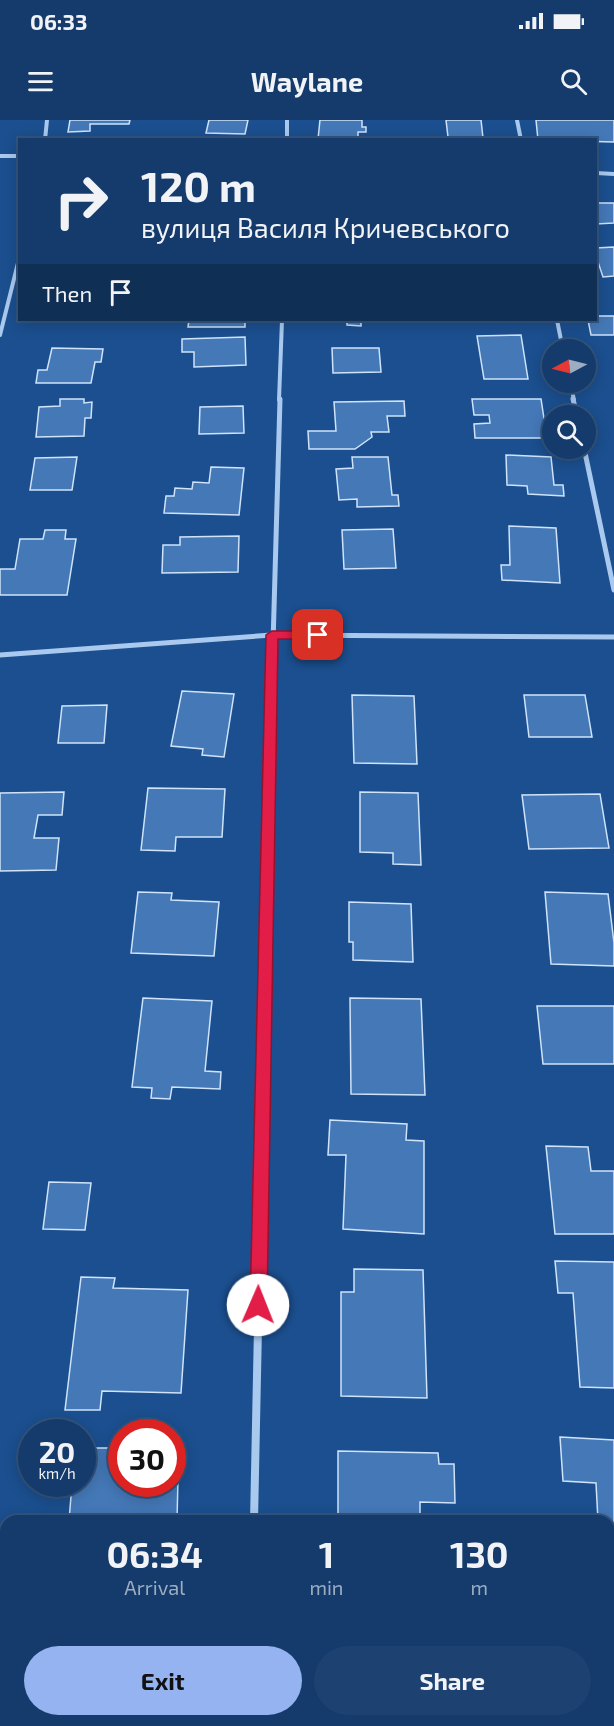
<!DOCTYPE html>
<meta charset="utf-8">
<style>
body{margin:0;font-family:"Exo 2",sans-serif;background:#1d4271;color:#f1f3f6;height:100vh;display:flex;flex-direction:column;font-size:22px;white-space:nowrap}
*{box-sizing:border-box;margin:0}
p{font-size:20px;color:#9dadc1}
.icon{flex:none;width:33px;height:33px;fill:none;stroke:currentColor;stroke-width:2;stroke-linecap:round;stroke-linejoin:round}
.map{position:relative;flex:1;overflow:hidden}
.details{position:absolute;left:0px;top:1395px;width:615px;height:212px;display:flex;flex-direction:column;background:#143b6b;border-radius:18px 18px 0 0;box-shadow:0 3px 15px #0003,0 0 0 2px #33557e}
.details>*{flex:none}
.banner{position:absolute;left:18px;top:18px;width:579px;height:183px;border-radius:0px;box-shadow:0 3px 15px #0003,0 0 0 2px #33557e;background:#143b6b;color:#f1f3f6;overflow:hidden}
.needle{width:39px;rotate:263deg}
.fabs{position:absolute;left:542px;top:219px;display:grid;gap:12px}
.fabs a{display:grid;place-items:center;width:54px;height:54px;border-radius:50%;background:#143b6b;box-shadow:0 3px 15px #0003,0 0 0 2px #33557e;font-size:30px}
.speed{position:absolute;left:18px;top:1299px;display:flex;gap:12px;font-size:30px;font-weight:700;text-align:center}
.speed>*{display:grid;place-content:center;width:78px;height:78px;border-radius:50%;background:#143b6b;box-shadow:0 3px 15px #0003,0 0 0 2px #33557e;line-height:1}
.speed small{font-size:15px;font-weight:400}
.speed .limit{border:9px solid #d22;background:#fff;color:#111}
.pin{position:absolute;display:grid;place-items:center;width:51px;height:51px;color:#fff;margin:-26px;border-radius:12px;box-shadow:0 3px 9px #0006}
.me{position:absolute;width:66px;margin:-33px;rotate:1deg;stroke-linejoin:round;filter:drop-shadow(0 0 4px #0008)}
.turn{display:flex;align-items:center;gap:21px;height:126px;padding:0 24px;font-size:27px}
.turn .icon{width:78px;height:78px;stroke-width:2.5}
.turn b{display:block;font-size:42px;line-height:51px}
.then{display:flex;align-items:center;height:57px;padding:0 24px;background:#0003;gap:12px;font-size:22px}
.eta{display:flex;justify-content:space-evenly;align-items:center;height:102px;text-align:center}
.eta b{font-size:36px;font-weight:700;line-height:42px}
.button{display:flex;gap:12px;margin-top:auto;padding:12px 24px}
.button a{flex:1;height:69px;border-radius:36px;background:#95b2f1;color:#111;font-size:24px;font-weight:700;line-height:69px;text-align:center}
.button a+a{background:#1d4271;color:#f1f3f6}
.status{display:flex;justify-content:space-between;align-items:center;height:42px;padding:0 30px;background:#143b6b;direction:ltr}
.status svg{height:16px;fill:currentColor}
header{display:flex;justify-content:space-between;align-items:center;height:78px;padding:0 24px;background:#143b6b;font-size:27px;font-weight:700}
.map>svg:first-child{display:block}
</style>
<div class="status"><b>06:33</b><svg viewBox="0 0 49 12"><path d="M0 12V9h3v3zM5 12V6h3v6zM10 12V3h3v9zM15 12V0h3v12zM26 1h20v11H26zM47 4h2v5h-2z"/></svg></div>
<header><svg class="icon" aria-label="menu" viewBox="0 0 24 24"><path d="M4 6h16M4 12h16M4 18h16"/></svg>Waylane<svg class="icon" aria-label="search" viewBox="0 0 24 24"><circle cx="10" cy="10" r="6"/><path d="M15 15l6 6"/></svg></header>
<div class="map">
<svg width="614" height="1606" viewBox="0 0 614 1606">
<rect width="100%" height="100%" fill="#1b4f8f"/>
<g fill="#4478b7" stroke="#cfe3fa" stroke-width="1.5">
<polygon points="70,0 130,0 129,4 90,4 90,11 68,12"/>
<polygon points="209,0 248,0 245,14 206,13"/>
<polygon points="320,0 362,0 362,7 366,7 366,12 358,12 358,20 318,19"/>
<polygon points="446,0 481,0 483,18 448,17"/>
<polygon points="536,0 614,0 614,22 538,20"/>
<polygon points="596,83 614,83 614,103 596,104"/>
<polygon points="614,127 614,156 603,157 596,136 596,128"/>
<polygon points="596,196 614,196 614,215 591,215 588,200 596,200"/>
<polygon points="189,200 245,200 245,207 188,207"/>
<polygon points="329,200 380,200 380,201 361,201 361,206 347,205 347,201"/>
<polygon points="521,215 528,259 484,259 477,216"/>
<polygon points="245,217 246,245 194,247 194,232 182,232 182,219"/>
<polygon points="52,228 103,229 101,242 95,242 91,263 36,263 38,250 47,250"/>
<polygon points="332,228 379,228 381,252 333,253"/>
<polygon points="60,279 84,279 84,283 92,282 91,298 85,298 84,316 36,317 39,287 60,286"/>
<polygon points="472,279 541,279 547,318 475,318 474,304 490,303 489,295 474,295"/>
<polygon points="404,281 405,296 387,296 389,312 371,312 372,317 355,329 309,329 308,311 336,311 334,282"/>
<polygon points="243,286 244,313 199,314 200,287"/>
<polygon points="506,335 551,337 554,365 563,365 564,376 528,374 527,366 507,365"/>
<polygon points="77,337 72,370 30,370 35,338"/>
<polygon points="352,337 388,337 392,375 398,375 399,386 357,387 357,379 339,380 336,349 353,348"/>
<polygon points="211,347 244,348 239,395 164,393 166,376 174,376 175,368 192,369 193,362 209,363"/>
<polygon points="509,406 556,408 560,463 502,460 501,445 510,445"/>
<polygon points="393,409 396,448 344,449 342,410"/>
<polygon points="45,410 66,410 65,419 76,419 67,475 0,475 0,449 15,449 20,419 43,419"/>
<polygon points="239,416 238,452 162,453 163,425 180,425 180,417"/>
<polygon points="182,571 234,574 224,637 202,635 203,629 171,626"/>
<polygon points="352,575 414,576 417,644 354,643"/>
<polygon points="524,575 585,575 592,617 529,617"/>
<polygon points="107,585 104,623 58,623 62,586"/>
<polygon points="148,668 225,669 222,717 176,717 175,731 141,730"/>
<polygon points="64,672 62,695 38,695 34,718 59,718 56,750 0,751 0,673"/>
<polygon points="360,672 418,673 421,745 393,744 393,733 360,732"/>
<polygon points="600,674 609,728 529,729 522,675"/>
<polygon points="138,772 172,773 171,780 219,782 214,836 131,833"/>
<polygon points="545,772 608,774 614,823 614,846 551,844"/>
<polygon points="349,782 411,784 413,842 353,840 353,822 349,822"/>
<polygon points="143,878 212,881 205,951 221,952 220,969 172,967 170,979 151,978 152,968 132,967"/>
<polygon points="350,878 421,879 425,975 351,974"/>
<polygon points="537,886 614,886 614,944 543,944"/>
<polygon points="330,1000 407,1004 406,1020 424,1021 424,1114 343,1109 346,1035 328,1035"/>
<polygon points="546,1026 588,1027 591,1051 614,1051 614,1114 555,1114"/>
<polygon points="49,1062 91,1063 85,1110 43,1109"/>
<polygon points="555,1141 614,1142 614,1268 580,1267 573,1173 558,1173"/>
<polygon points="354,1149 423,1150 427,1278 341,1276 341,1172 354,1172"/>
<polygon points="81,1157 115,1158 113,1168 188,1170 181,1273 102,1271 100,1290 65,1290"/>
<polygon points="560,1317 614,1320 614,1499 609,1498 609,1401 598,1401 596,1363 563,1361"/>
<polygon points="82,1328 122,1328 122,1364 172,1364 172,1358 178,1358 177,1401 69,1401 72,1364 82,1364"/>
<polygon points="338,1331 438,1333 439,1344 454,1344 455,1383 420,1382 420,1401 338,1401"/>
<polygon points="609,1554 614,1554 614,1606 584,1603 584,1600 609,1600"/>
<polygon points="51,1600 144,1600 144,1606 50,1606"/>
</g>
<g fill="none" stroke-linecap="round" stroke-linejoin="round">
<polyline stroke="#a9c9ee" stroke-width="4.5" stroke-dasharray="4 6" stroke-linecap="butt" points="609,1525 614,1525"/>
<g stroke="#a9c9ee" stroke-width="4">
<polyline points="287,0 287,20"/>
<polyline points="517,0 521,20"/>
<polyline points="45,20 47,0"/>
<polyline points="0,36 20,36"/>
<polyline points="596,53 614,54"/>
<polyline points="557,200 563,230"/>
<polyline points="0,215 20,135"/>
<polyline points="570,262 574,280"/>
<polyline points="279,280 282,200"/>
</g>
<g stroke="#a9c9ee" stroke-width="5">
<polyline points="573,279 577,296"/>
<polyline points="584,328 614,470"/>
<polyline points="0,535 272,515 614,517"/>
<polyline points="270,629 280,279"/>
</g>
<polyline stroke="#a9c9ee" stroke-width="6" points="261,1064 270,627"/>
<g stroke="#a9c9ee" stroke-width="8">
<polyline points="254,1401 261,1062"/>
<polyline points="249,1600 249,1606"/>
</g>
</g>
<polygon fill="#e11d48" stroke="#92132f" stroke-width="1.5" points="272,511 318,511 323,515 318,519 278,519 267,1185 264,1191 258,1194 253,1191 250,1185 266,515"/>
</svg>
<div class="fabs">
<a><svg class="needle" viewBox="-14 -14 28 28"><path d="M0-13l5 13h-10z" fill="#e53935"/><path d="M0 13l5-13h-10z" fill="#9dadc1"/></svg></a>
<a><svg class="icon" aria-label="search" viewBox="0 0 24 24"><circle cx="10" cy="10" r="6"/><path d="M15 15l6 6"/></svg></a>
</div>
<div class="speed"><div>20<small>km/h</small></div><div class="limit">30</div></div>
<div class="pin" style="left:318px;top:515px;background:#d93025"><svg class="icon" aria-label="arrive" viewBox="0 0 24 24"><path d="M6 21V4h12l-3 4 3 4H6"/></svg></div>
<svg class="me" style="left:258px;top:1185px" viewBox="-20 -20 40 40"><circle r="19" fill="#fff"/><path d="M0-13L10 11 0 6-10 11z" fill="#e11d48"/></svg>
<div class="banner">
<div class="turn"><svg class="icon" aria-label="right" viewBox="0 0 24 24"><path d="M7 20v-9h11M14 6l5 5-5 5"/></svg><div><b>120 m</b>вулиця Василя Кричевського</div></div>
<div class="then">Then<svg class="icon" aria-label="arrive" viewBox="0 0 24 24"><path d="M6 21V4h12l-3 4 3 4H6"/></svg></div>
</div>
<section class="details">
<div class="eta">
<div><b>06:34</b><p>Arrival</p></div>
<div><b>1</b><p>min</p></div>
<div><b>130</b><p>m</p></div>
</div>
<div class="button"><a>Exit</a><a>Share</a></div>
</section>
</div>
